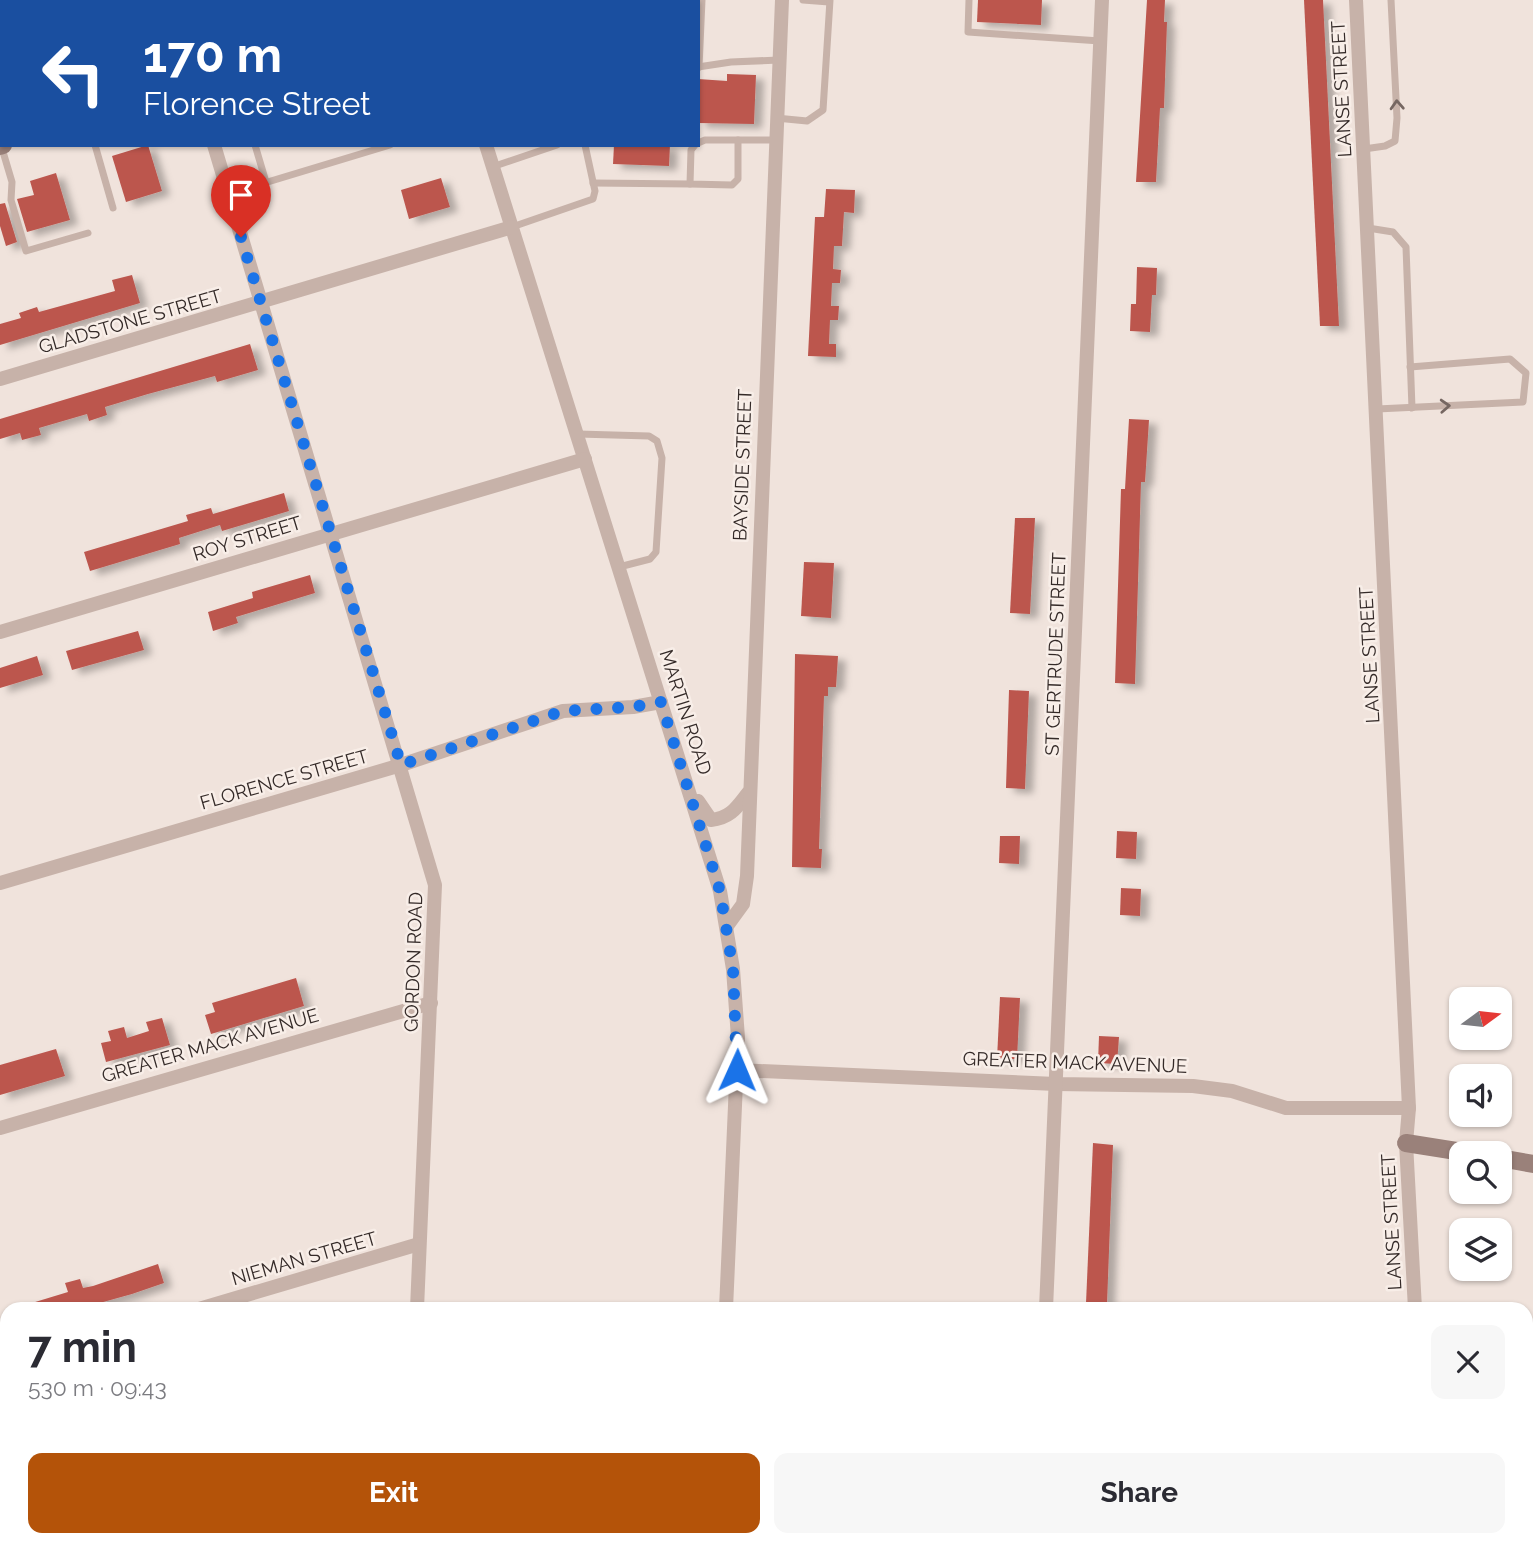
<!DOCTYPE html>
<meta charset="utf-8">
<style>
body{margin:0;font-family:Raleway,sans-serif;background:#f7f7f7;color:#2b2b33;height:100vh;display:flex;flex-direction:column;font-size:26px;white-space:nowrap}
*{box-sizing:border-box;margin:0}
p{font-size:23px;color:#7c7c81}
.icon{flex:none;width:38px;height:38px;fill:none;stroke:currentColor;stroke-width:2;stroke-linecap:round;stroke-linejoin:round}
.map{position:relative;flex:1;overflow:hidden}
.drawer{position:absolute;left:0px;top:1302px;width:1533px;height:245px;display:flex;flex-direction:column;background:#fff;border-radius:21px 21px 0 0;box-shadow:0 2px 5px #0004}
.drawer>*{flex:none}
.banner{position:absolute;left:0px;top:0px;width:700px;height:147px;box-shadow:0 2px 5px #0004;background:#1a4fa0;color:#fff;overflow:hidden}
.needle{width:46px;rotate:75deg}
.buttons{position:absolute;left:1449px;top:987px;display:grid;gap:14px}
.buttons a{display:grid;place-items:center;width:63px;height:63px;border-radius:14px;background:#fff;box-shadow:0 2px 5px #0004;font-size:35px}
.pin{position:absolute;display:grid;place-items:center;width:60px;height:60px;color:#fff;margin:-72px -30px;border-radius:50% 50% 50% 0;rotate:-45deg;box-shadow:0 0 7px #0007}
.pin .icon{rotate:45deg}
.me{position:absolute;width:77px;margin:-38px;rotate:1deg;stroke-linejoin:round;filter:drop-shadow(0 0 5px #0008)}
.turn{display:flex;align-items:center;gap:24px;height:147px;padding:0 28px;font-size:32px}
.turn .icon{width:91px;height:91px;stroke-width:2.5}
.turn b{display:block;font-size:49px;line-height:60px}
.round{display:grid;place-items:center;flex:none;width:74px;height:74px;border-radius:14px;background:#f7f7f7}
.summary{display:flex;align-items:center;justify-content:space-between;height:119px;padding:0 28px}
h1{font-size:42px;font-weight:700;line-height:52px}
.primary-button{display:flex;gap:14px;margin-top:auto;padding:14px 28px}
.primary-button a{flex:1;height:80px;border-radius:14px;background:#b45309;color:#fff;font-size:28px;font-weight:700;line-height:80px;text-align:center}
.primary-button a+a{background:#f7f7f7;color:#2b2b33}
.map>svg:first-child{display:block}
</style>
<div class="map">
<svg width="1533" height="1547" viewBox="0 0 1533 1547">
<defs>
<filter id="shadow"><feDropShadow dx="8" dy="4.5" stdDeviation="3.5" flood-color="#0004"/></filter>
</defs>
<rect width="100%" height="100%" fill="#f0e3dc"/>
<g fill="#bc564e" filter="url(#shadow)">
<polygon points="978,0 1042,0 1041,25 977,22"/>
<polygon points="1147,0 1165,0 1164,22 1167,22 1164,108 1160,108 1156,182 1136,182"/>
<polygon points="1304,0 1323,0 1339,326 1320,326"/>
<polygon points="727,74 756,75 754,124 698,123 698,79 727,81"/>
<polygon points="148,145 162,191 126,202 112,156"/>
<polygon points="614,145 670,145 669,166 613,164"/>
<polygon points="56,173 70,220 27,232 17,199 34,195 30,181"/>
<polygon points="441,178 450,207 409,219 401,190"/>
<polygon points="826,189 855,190 854,213 844,212 842,246 834,246 833,269 841,270 840,283 832,283 831,306 839,306 838,320 830,320 829,344 836,344 836,357 808,356 815,217 824,217"/>
<polygon points="5,203 17,242 6,246 0,226 0,204"/>
<polygon points="1137,267 1157,268 1156,295 1152,295 1150,332 1130,331 1131,304 1136,304"/>
<polygon points="132,275 140,303 0,345 0,324 21,318 19,313 37,307 39,312 115,291 112,280"/>
<polygon points="250,344 258,370 217,382 215,376 148,394 105,407 107,415 89,421 87,414 39,428 41,435 22,440 20,433 0,439 0,419"/>
<polygon points="1129,419 1149,420 1145,482 1141,482 1135,684 1115,683 1121,489 1125,489"/>
<polygon points="284,493 289,511 222,531 220,525 179,538 180,544 90,571 84,552 188,521 186,515 211,508 213,514"/>
<polygon points="1015,518 1035,518 1030,614 1010,613"/>
<polygon points="804,562 834,563 831,618 801,616"/>
<polygon points="310,575 315,593 236,617 238,623 213,631 208,612 253,598 252,592"/>
<polygon points="138,631 144,650 72,670 66,651"/>
<polygon points="795,654 838,656 836,687 828,687 828,696 824,696 819,849 822,849 821,868 792,867"/>
<polygon points="37,656 43,675 0,688 0,668"/>
<polygon points="1009,690 1029,691 1025,789 1006,788"/>
<polygon points="1117,831 1137,832 1136,859 1116,858"/>
<polygon points="1000,836 1020,836 1019,864 999,863"/>
<polygon points="1121,888 1141,889 1140,916 1120,915"/>
<polygon points="296,978 304,1006 211,1034 205,1015 215,1012 212,1003"/>
<polygon points="1000,997 1020,998 1017,1059 997,1059"/>
<polygon points="162,1018 170,1045 106,1062 101,1043 111,1041 108,1031 124,1027 127,1038 149,1031 146,1022"/>
<polygon points="1099,1036 1119,1037 1117,1064 1098,1063"/>
<polygon points="56,1049 65,1076 0,1095 0,1065"/>
<polygon points="1093,1143 1113,1145 1107,1304 1086,1303"/>
<polygon points="158,1264 164,1283 132,1294 78,1309 23,1309 22,1306 68,1292 65,1283 80,1279 83,1288 93,1286"/>
</g>
<g fill="none" stroke-linecap="round" stroke-linejoin="round">
<g stroke="#c7b2a9" stroke-width="7">
<polyline points="285,0 286,2"/>
<polyline points="551,0 552,2"/>
<polyline points="594,0 594,2"/>
<polyline points="803,0 829,2"/>
<polyline points="969,0 968,32 1100,41"/>
<polyline points="0,42 2,41"/>
<polyline points="698,67 731,62 779,60"/>
<polyline points="699,67 702,0"/>
<polyline points="0,79 2,78"/>
<polyline points="776,118 807,121 823,110 830,0"/>
<polyline points="698,143 705,140 775,140"/>
<polyline points="1,145 12,182 11,200 26,251 88,233"/>
<polyline points="95,145 113,208"/>
<polyline points="255,145 266,182"/>
<polyline points="695,145 691,150 690,184 732,185 738,179 738,140"/>
<polyline points="1364,149 1385,146 1395,141 1397,118 1391,0"/>
<polyline points="492,167 557,145"/>
<polyline points="593,183 690,184"/>
<polyline points="228,194 390,145"/>
<polyline points="512,227 593,199 595,191 585,145"/>
<polyline points="1368,228 1393,232 1406,247 1412,408"/>
<polyline points="1377,409 1523,402 1526,373 1510,359 1410,367"/>
<polyline points="578,434 649,436 657,441 662,458 656,552 650,559 619,567"/>
</g>
<g stroke="#c7b2a9" stroke-width="14">
<polyline points="171,0 172,2"/>
<polyline points="1356,0 1409,1108 1406,1143 1415,1309"/>
<polyline points="214,145 435,885 417,1309"/>
<polyline points="486,145 720,891 733,969 738,1038 726,1309"/>
<polyline points="0,379 512,227"/>
<polyline points="0,632 585,459"/>
<path d="M698,801L711,820C731,818 737,807 748,793"/>
<polyline points="0,883 401,765 563,711 633,707 661,702"/>
<polyline points="727,926 743,904 747,876 782,0"/>
<polyline points="737,1070 1056,1084 1193,1086 1232,1091 1286,1108 1409,1108"/>
<polyline points="0,1128 431,1003"/>
<polyline points="199,1309 419,1244"/>
<polyline points="1046,1309 1102,0"/>
<polyline points="0,1367 7,1365"/>
<polyline points="1428,1540 1428,1547"/>
<polyline points="218,1547 224,1540"/>
<polyline points="403,1547 404,1540"/>
<polyline points="714,1547 715,1540"/>
<polyline points="1035,1547 1035,1540"/>
</g>
<g stroke="#9a817a" stroke-width="18">
<polyline points="440,0 440,2"/>
<polyline points="475,2 480,0"/>
<polyline points="0,146 3,145"/>
<polyline points="1406,1143 1469,1153"/>
<polyline points="1500,1158 1533,1164"/>
</g>
</g>
<defs><path id="oneway-chevron" d="M-2-3.5L2.5 0L-2 3.5" fill="none" stroke-width="1.6" stroke-linecap="round" stroke-linejoin="round" transform="scale(1.75)"/></defs>
<g stroke="#766762">
<use href="#oneway-chevron" transform="translate(1397 105) rotate(-93)"/>
<use href="#oneway-chevron" transform="translate(1445 406) rotate(-3)"/>
</g>
<g fill="none" stroke-linecap="round" stroke-linejoin="round">
<polyline stroke="#1a73e8" stroke-width="12" stroke-dasharray="0 21.6" points="241,237 401,765 563,711 633,707 661,702 720,891 733,969 737,1070"/>
</g>
<g text-anchor="middle" stroke-width="5" stroke-linejoin="round" paint-order="stroke">
<g font-size="19" fill="#342a28" stroke="#f8eee8">
<text transform="translate(1341 89) rotate(-93)" y="7">LANSE STREET</text>
<text transform="translate(130 321) rotate(-16)" y="7">GLADSTONE STREET</text>
<text transform="translate(742 465) rotate(-88)" y="7">BAYSIDE STREET</text>
<text transform="translate(247 538) rotate(-17)" y="7">ROY STREET</text>
<text transform="translate(1055 654) rotate(-88)" y="7">ST GERTRUDE STREET</text>
<text transform="translate(1369 655) rotate(-93)" y="7">LANSE STREET</text>
<text transform="translate(686 712) rotate(72)" y="7">MARTIN ROAD</text>
<text transform="translate(284 779) rotate(-16)" y="7">FLORENCE STREET</text>
<text transform="translate(413 962) rotate(-88)" y="7">GORDON ROAD</text>
<text transform="translate(210 1045) rotate(-16)" y="7">GREATER MACK AVENUE</text>
<text transform="translate(1075 1062) rotate(2)" y="7">GREATER MACK AVENUE</text>
<text transform="translate(1391 1222) rotate(-93)" y="7">LANSE STREET</text>
<text transform="translate(304 1258) rotate(-16)" y="7">NIEMAN STREET</text>
</g>
</g>
</svg>
<div class="buttons">
<a><svg class="needle" viewBox="-14 -14 28 28"><path d="M0-13l5 13h-10z" fill="#e53935"/><path d="M0 13l5-13h-10z" fill="#7c7c81"/></svg></a>
<a><svg class="icon" aria-label="sound" viewBox="0 0 24 24"><path d="M4 9h4l5-4v14l-5-4H4zM17 9q2 3 0 6"/></svg></a>
<a><svg class="icon" aria-label="search" viewBox="0 0 24 24"><circle cx="10" cy="10" r="6"/><path d="M15 15l6 6"/></svg></a>
<a><svg class="icon" aria-label="layers" viewBox="0 0 24 24"><path d="M12 4l9 5-9 5-9-5zM3 14l9 5 9-5"/></svg></a>
</div>
<div class="pin" style="left:241px;top:237px;background:#d93025"><svg class="icon" aria-label="arrive" viewBox="0 0 24 24"><path d="M6 21V4h12l-3 4 3 4H6"/></svg></div>
<svg class="me" style="left:737px;top:1070px" viewBox="-20 -20 40 40"><path d="M0-17L14 15 0 8-14 15z" fill="#1a73e8" stroke="#fff" stroke-width="4"/></svg>
<div class="banner">
<div class="turn"><svg class="icon" aria-label="left" viewBox="0 0 24 24"><path d="M17 20v-9H6M10 6l-5 5 5 5"/></svg><div><b>170 m</b>Florence Street</div></div>
</div>
<section class="drawer">
<div class="summary"><div><h1>7 min</h1><p>530 m · 09:43</p></div><a class="round"><svg class="icon" aria-label="close" viewBox="0 0 24 24"><path d="M6 6l12 12M18 6L6 18"/></svg></a></div>
<div class="primary-button"><a>Exit</a><a>Share</a></div>
</section>
</div>
